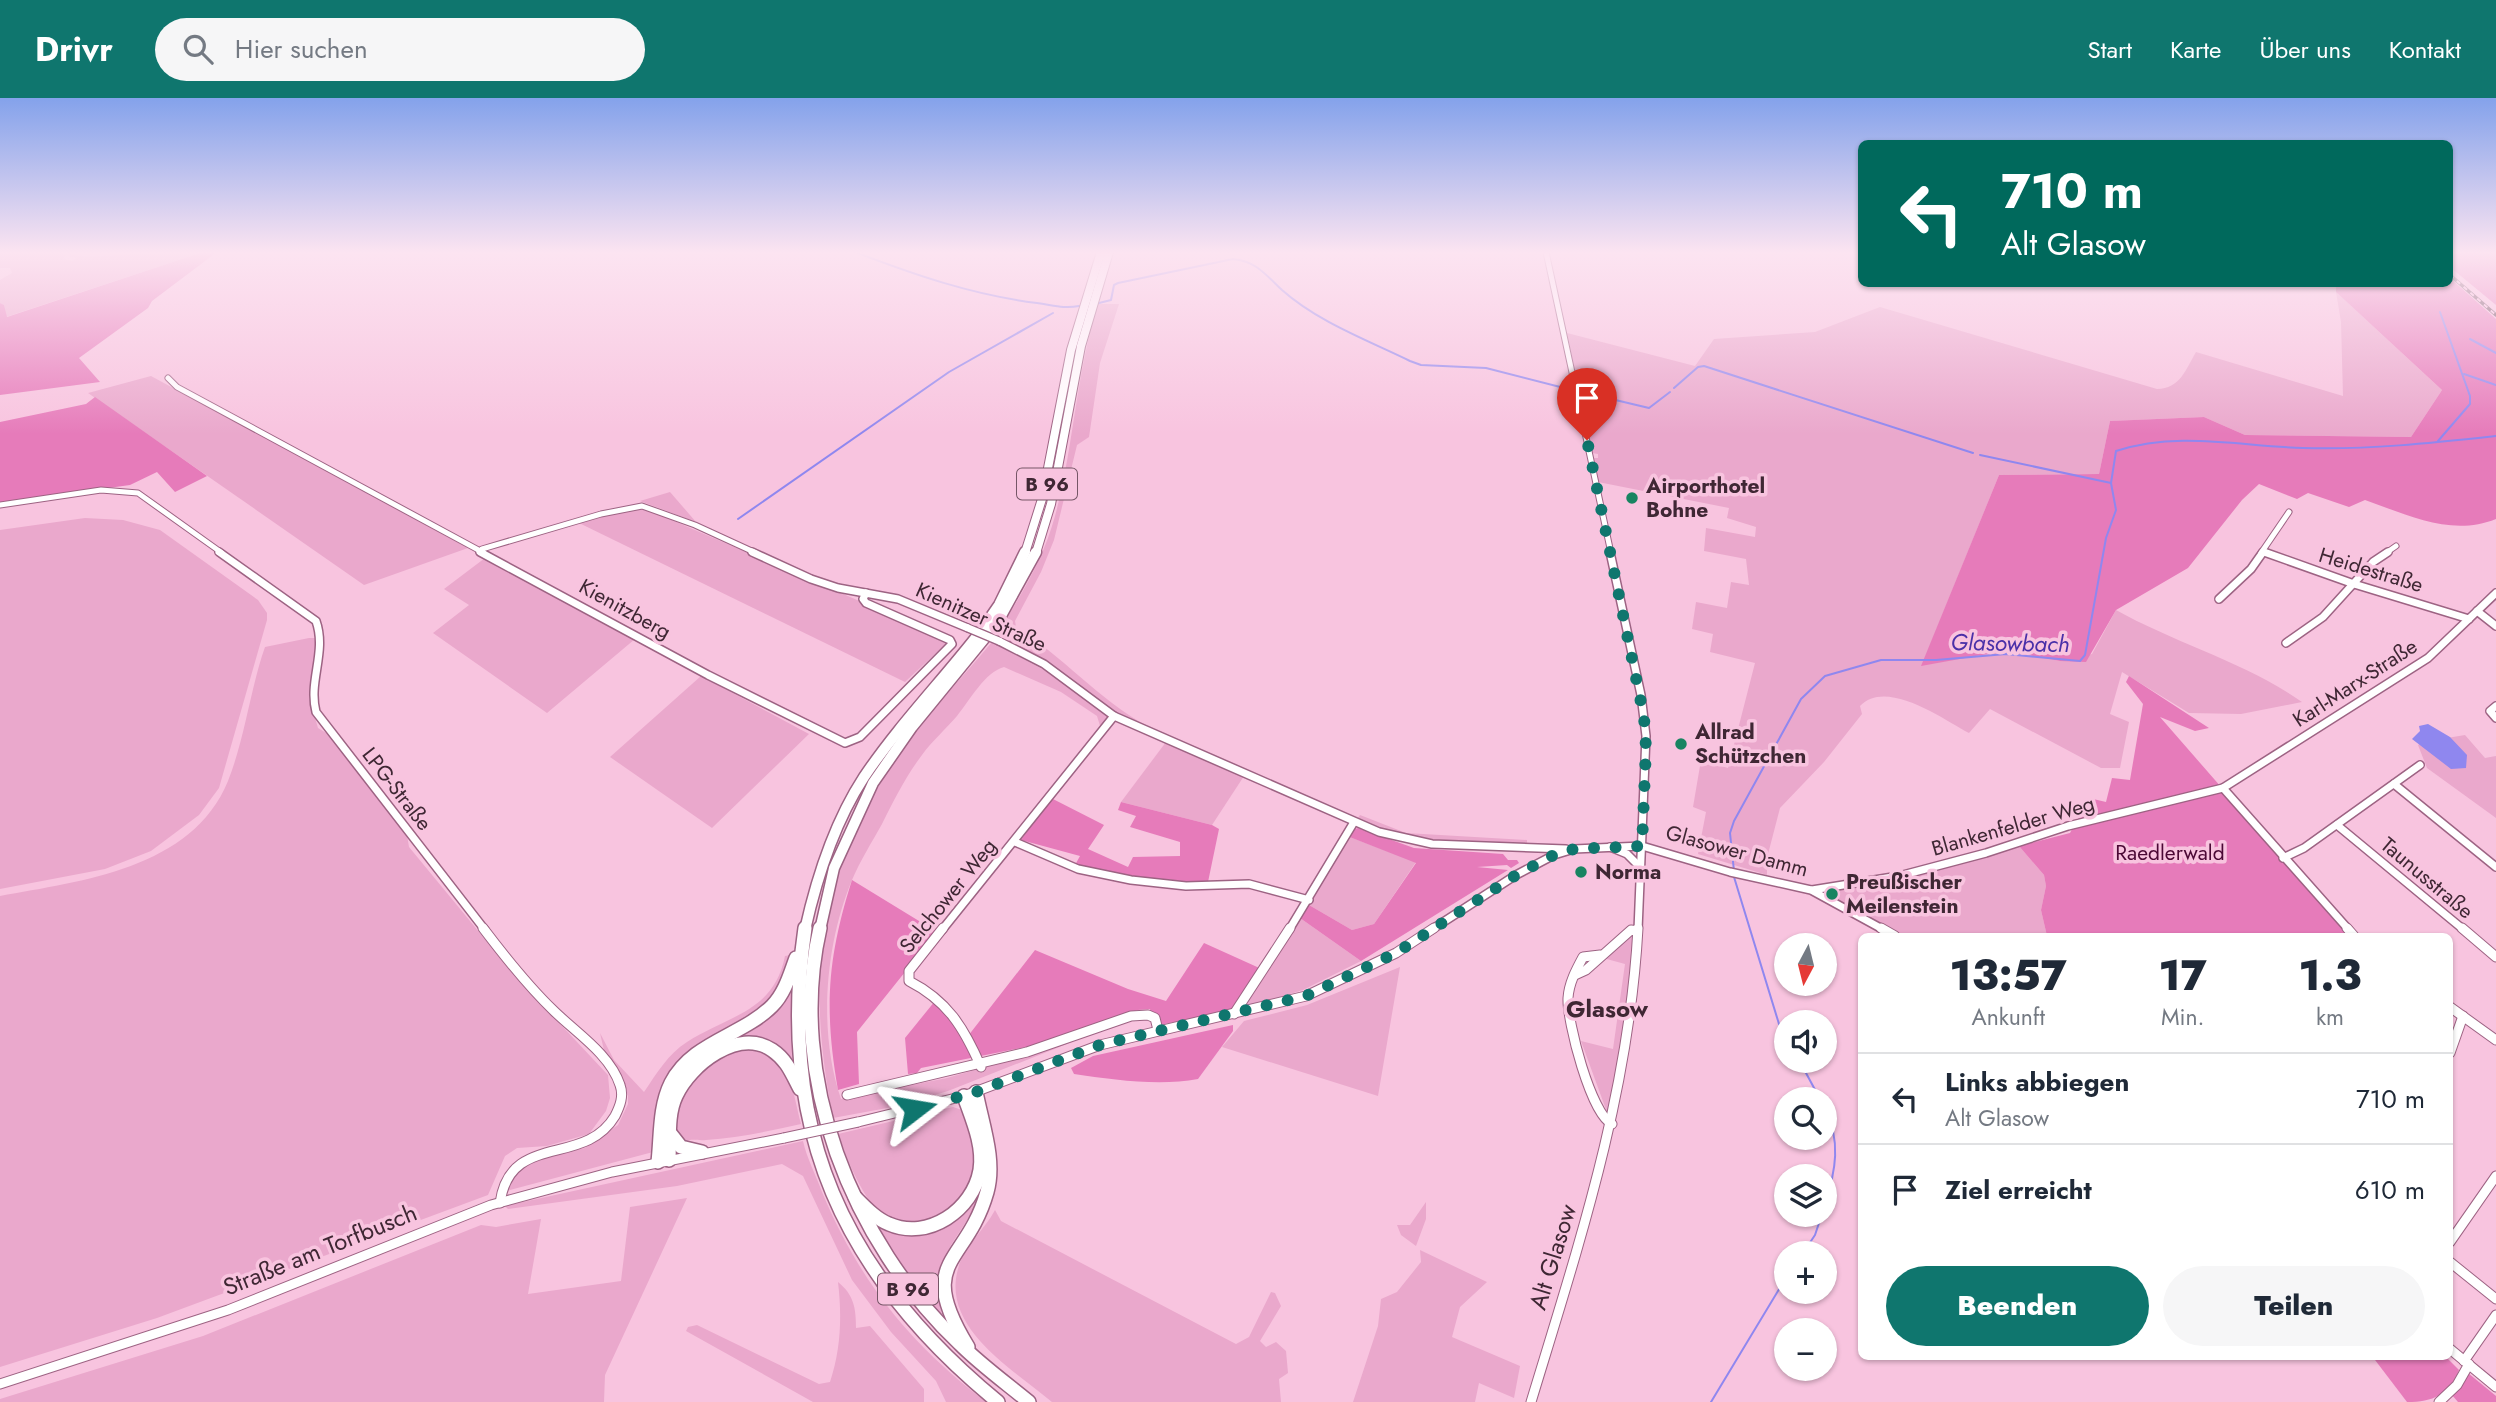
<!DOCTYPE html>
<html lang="de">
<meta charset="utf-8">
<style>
body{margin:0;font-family:Jost,sans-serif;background:#f6f6f7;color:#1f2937;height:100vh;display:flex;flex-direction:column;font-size:26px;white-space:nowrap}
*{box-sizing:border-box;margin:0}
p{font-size:23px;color:#747a83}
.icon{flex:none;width:38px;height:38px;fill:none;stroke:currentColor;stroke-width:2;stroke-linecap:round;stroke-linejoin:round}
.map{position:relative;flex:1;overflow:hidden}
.details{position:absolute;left:1858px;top:835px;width:595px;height:427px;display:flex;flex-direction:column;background:#fff;border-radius:10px;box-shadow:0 2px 5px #0004}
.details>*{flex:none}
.top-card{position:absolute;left:1858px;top:42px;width:595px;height:147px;border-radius:10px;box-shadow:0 2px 5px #0004;background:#00695c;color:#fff;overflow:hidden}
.needle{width:46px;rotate:187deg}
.tools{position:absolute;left:1774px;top:835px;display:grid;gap:14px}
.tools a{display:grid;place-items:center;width:63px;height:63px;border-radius:50%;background:#fff;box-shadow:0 2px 5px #0004;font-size:35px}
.pin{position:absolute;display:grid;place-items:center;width:60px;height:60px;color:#fff;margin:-72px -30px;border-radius:50% 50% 50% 0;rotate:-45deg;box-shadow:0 0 7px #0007}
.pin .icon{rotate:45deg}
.me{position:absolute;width:77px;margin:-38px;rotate:76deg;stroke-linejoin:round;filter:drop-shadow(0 0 5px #0008)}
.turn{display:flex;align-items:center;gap:24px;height:147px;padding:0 28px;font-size:32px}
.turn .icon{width:91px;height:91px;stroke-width:2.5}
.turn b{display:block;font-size:49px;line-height:60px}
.eta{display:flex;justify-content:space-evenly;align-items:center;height:119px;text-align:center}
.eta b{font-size:42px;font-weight:800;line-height:49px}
.cta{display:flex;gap:14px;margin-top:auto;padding:14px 28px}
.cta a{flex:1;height:80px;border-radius:42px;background:#0f766e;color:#fff;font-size:28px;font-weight:800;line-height:80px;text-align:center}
.cta a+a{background:#f6f6f7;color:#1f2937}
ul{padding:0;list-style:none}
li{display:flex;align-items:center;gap:21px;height:91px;padding:0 28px;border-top:2px solid #e0e1e3}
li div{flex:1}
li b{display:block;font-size:26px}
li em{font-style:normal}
header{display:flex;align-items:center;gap:42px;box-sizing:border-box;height:98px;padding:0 35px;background:#0f766e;color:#fff}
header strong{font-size:33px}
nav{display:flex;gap:38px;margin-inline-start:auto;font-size:24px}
.search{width:490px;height:63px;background:#f6f6f7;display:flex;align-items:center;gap:18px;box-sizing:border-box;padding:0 24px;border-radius:38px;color:#747a83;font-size:26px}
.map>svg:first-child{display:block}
</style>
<header>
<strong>Drivr</strong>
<div class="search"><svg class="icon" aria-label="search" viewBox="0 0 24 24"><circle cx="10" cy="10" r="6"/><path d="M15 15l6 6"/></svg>Hier suchen</div>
<nav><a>Start</a><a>Karte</a><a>Über uns</a><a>Kontakt</a></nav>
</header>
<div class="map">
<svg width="2496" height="1304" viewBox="0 0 2496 1304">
<rect width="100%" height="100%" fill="#f8c4df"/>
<g fill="#eaa8cc">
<path d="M0,154H62L65,157L63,161L72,163L76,160L69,159L68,154C80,165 135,152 157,157L167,154H203L6,219L4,207L0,205V182L12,175L10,170H0Z"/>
<path d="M2336,194L2442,292L2411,339L2245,337L2204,319L2110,323L2099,376L1999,377L1922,567L2004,553L2060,563L2092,556L2116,512C2175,545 2249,566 2302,604L2241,616L2189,615L2122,574L2110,616L2129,624L2120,670H2101L1990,611L1969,635C1943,621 1886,580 1860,608L1862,616L1824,664L1780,710L1767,760V777L1698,756L1706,714L1693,709L1701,662L1728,670L1755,565L1710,554L1713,536L1692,531L1696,504L1727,510L1731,484L1749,487L1746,461L1704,453L1706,430L1755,439L1756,429L1727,420L1729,410L1598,384L1594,360H1598V356L1592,355L1567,235L1695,268L1714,241L1815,234L1880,209L2157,291C2180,291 2186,271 2196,254L2343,298L2341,224Z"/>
<path d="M1098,206H1119L1100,265L1089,339L1077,347L1054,442L1041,474L1015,523L1016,529C1065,560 1098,601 1147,628L1118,617L1048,565L995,538C1020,500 1043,462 1055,418C1074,348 1076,275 1098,206Z"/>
<polygon points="151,278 468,450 364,487 88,295"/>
<polygon points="670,394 696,424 640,403"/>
<polygon points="628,410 644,410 950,542 905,584 577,424"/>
<polygon points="85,420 123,422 160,432 258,502 267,515 267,522 219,690 199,717 151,753 105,771 0,791 0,432"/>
<polygon points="485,460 635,541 547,615 433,535 469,507 444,491"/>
<path d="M309,540H317L319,545L309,599L318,630L331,638L407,737L409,749L517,880L608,977L610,1000L606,1013L589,1036L547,1048L517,1050L505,1058L488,1097L157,1220L0,1269V798C81,783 192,771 228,683C245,640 250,592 265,549Z"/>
<path d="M992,544L1057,579L1109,620L1101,631L1097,618L1061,594L1004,569C985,574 970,602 957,618C946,631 932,643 922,657C906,678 894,702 882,726C872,744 860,763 852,782C825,847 818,934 841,1001L947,980L1072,944L948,993L898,1008L833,1020C805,876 817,773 903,651C929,613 963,579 992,544Z"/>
<polygon points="701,578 809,636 712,730 610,659"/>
<polygon points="2465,637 2485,660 2496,658 2496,720 2427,670 2418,647 2423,644"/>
<polygon points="1166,644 1244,678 1212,727 1121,704"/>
<polygon points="1360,717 1406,735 1527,742 1527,749 1406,740 1356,723"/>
<polygon points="1347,738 1416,764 1374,826 1352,832 1309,807"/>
<polygon points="2019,748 2044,777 2046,788 2041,812 2047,838 1899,838 1830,798 1832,793 1891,784"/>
<polygon points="1300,820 1361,863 1303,892 1237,912"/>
<polygon points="1628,837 1633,837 1628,904 1608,1017 1581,943 1613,951 1625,866 1603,860"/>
<path d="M791,857L774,901L693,954L653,1054L506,1093L509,1077L541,1060L585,1050L618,1027L628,1006V998L622,980L606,961L600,935L614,962L644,994C657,975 668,956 687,944C729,917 774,914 785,858Z"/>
<polygon points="1400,869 1378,998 1222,949 1244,923 1307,907"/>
<polygon points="791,883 792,969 775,950 723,948"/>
<path d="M746,951C792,958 791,987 801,1026C770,1033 737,1040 706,1042C697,1043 692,1040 684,1044C661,1014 691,967 724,955C730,953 739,952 746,951Z"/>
<path d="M953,1009L962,1012L966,1018L977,1066L974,1082L951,1114L923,1127L885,1123C861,1096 850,1069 838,1036Z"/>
<polygon points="977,1016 982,1099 951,1147 942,1167 938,1194 942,1220 910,1182 876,1127 893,1134 916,1136 979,1090"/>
<path d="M803,1043C807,1061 816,1077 822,1094C859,1183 910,1246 986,1304H946L936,1283L891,1234L852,1182L803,1078L782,1066L677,1088L508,1111L505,1108Z"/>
<polygon points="687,1100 605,1277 604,1304 0,1304 0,1301 203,1238 481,1127 496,1129 541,1121 528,1196 621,1183 630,1109"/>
<polygon points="1426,1104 1426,1121 1416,1148 1401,1137 1397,1127 1410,1127"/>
<path d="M995,1112L1001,1123L1236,1246L1249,1239L1271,1194L1275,1195L1281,1208L1260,1243L1266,1249L1276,1244L1286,1253L1288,1275L1279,1281L1281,1304H1052C1014,1272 941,1230 958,1171C963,1150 985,1131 995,1112Z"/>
<polygon points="1420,1152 1487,1184 1460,1209 1452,1239 1520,1268 1514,1300 1479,1285 1475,1304 1353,1304 1378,1228 1381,1201 1397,1194 1421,1164"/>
<path d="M838,1184C854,1197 856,1210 856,1230L870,1228L924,1291V1304H813L686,1233L688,1229L697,1227L819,1286L830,1284C841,1251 842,1218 838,1184Z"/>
</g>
<g fill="#e67bba">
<polygon points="203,154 217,154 152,203 148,210 79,260 100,284 0,297 0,205 4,207 7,219"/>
<polygon points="2450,154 2496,154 2496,207 2450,169"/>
<path d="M2450,180L2496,221V421C2451,439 2408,417 2365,402L2349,409L2308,395L2297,401L2259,386L2242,402L2188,470L2116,512L2086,564L2060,563L2004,553L1921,568L1999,377L2099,376L2110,323L2204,319L2245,337L2411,339L2442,292L2336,194V186H2450Z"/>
<polygon points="95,299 207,378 175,394 157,374 130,387 0,405 0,324 86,306"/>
<polygon points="2129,578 2209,630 2195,633 2160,619 2351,838 2047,838 2041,812 2046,788 2044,777 2019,748 2070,735 2089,700 2106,704 2112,680 2130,682 2143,606 2126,584"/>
<polygon points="1051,700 1104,727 1088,751 1128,769 1133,759 1180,758 1180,744 1130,729 1136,718 1118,712 1121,704 1212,727 1219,731 1208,784 1156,783 1075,767 1080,758 1021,742"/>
<polygon points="1358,730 1414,750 1503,756 1508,762 1517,762 1519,765 1511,770 1507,767 1477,769 1508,772 1361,863 1300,820 1309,807 1352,832 1374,826 1416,765 1347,738 1351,732"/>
<path d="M852,782L937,834L857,934L859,986L838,992C824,911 827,861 852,782Z"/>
<polygon points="1204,845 1266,873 1237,912 1154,928 1150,911 1138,912 1051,944 921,970 917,975 908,976 905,940 935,903 968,938 1035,852 1128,891 1166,903"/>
<path d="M1233,927V933L1198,981C1160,988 1113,982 1074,976L1071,970L1093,958Z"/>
<path d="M2372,1258H2445L2459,1272C2449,1297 2433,1304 2407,1304Z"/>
<polygon points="2468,1275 2496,1298 2496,1304 2458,1304 2452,1297"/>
</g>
<polygon fill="#8f87ef" points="2428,626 2450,639 2467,657 2466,670 2451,671 2412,641 2420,633 2419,628"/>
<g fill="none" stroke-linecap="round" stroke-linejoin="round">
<g stroke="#8f87ef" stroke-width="2">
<path d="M855,154C915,177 973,197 1037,205C1053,207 1063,211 1079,208"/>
<path d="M1095,206L1111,202L1114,187L1118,185L1233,161C1256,163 1266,177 1282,192C1318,224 1367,242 1410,263L1421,267L1486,270L1572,292"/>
<polyline points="2470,241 2496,255"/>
<polyline points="2464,276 2496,287"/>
<polyline points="1674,290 1698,269 1704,268 1973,355"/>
<polyline points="1586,295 1649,310 1670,294"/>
<polyline points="2438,343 2470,306 2470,298 2440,214"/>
<polyline points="1980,357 2111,385"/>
<polyline points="738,421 949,274 1053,215"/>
<path d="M1734,773L1730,735L1734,723L1801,601L1825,578L1881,562H1936L2006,556L2080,563L2085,557L2106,440L2116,412L2111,385L2116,353C2178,333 2239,348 2303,350C2367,352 2432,345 2496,338"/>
<polyline points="1734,779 1779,926 1787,941"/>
<polyline points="1799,962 1820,1001"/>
<path d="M1825,1010C1841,1043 1836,1072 1825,1106"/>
<polyline points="1803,1155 1815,1137 1822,1116"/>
<polyline points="1711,1304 1787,1178"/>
</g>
<g stroke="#9d6383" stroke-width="7">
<g id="minor-far2">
<polyline points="1546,154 1611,455"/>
<polyline points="168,280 177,289 484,455"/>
<polyline points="0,407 101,392 138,395 222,455"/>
<polyline points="482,451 601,416 642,408 695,427 756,455"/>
<polyline points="2264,454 2268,455"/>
<polyline points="2261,455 2289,414"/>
<polyline points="2386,455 2396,448"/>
</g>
</g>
<g stroke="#9d6383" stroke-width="10">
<g id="minor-far1">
<path d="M219,454L316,523C327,554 308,583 316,614L485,832"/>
<polyline points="480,454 708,577 845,645 860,639 952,546 950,542 866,505 863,501 866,495"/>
<polyline points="752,454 811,481 838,490 898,501 968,530"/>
<polyline points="1610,454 1641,597 1646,638 1638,832"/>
<polyline points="2264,454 2354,486 2469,521"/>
<polyline points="2219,501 2251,471 2263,454"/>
<polyline points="2477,513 2496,528"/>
<polyline points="999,543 1044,566 1114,618 1379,734 1432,746 1566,751"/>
<polyline points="2286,545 2323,519 2373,464 2388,454"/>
<polyline points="2496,608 2490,613 2496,620"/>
<polyline points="2394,686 2496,769"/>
<polyline points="2223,690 2349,832"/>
<polyline points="2337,727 2464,832"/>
<polyline points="1015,744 1078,771 1131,782 1186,788 1249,786 1309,802"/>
<polyline points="1610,749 1627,756 1641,770"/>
<polyline points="2283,760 2304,750 2420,667"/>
<polyline points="1812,792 1899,778 1986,755 2068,728 2223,690 2428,560 2496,495"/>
<polyline points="942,832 1114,618"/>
<polyline points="1289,832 1354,724"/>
<polyline points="1431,832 1516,777 1554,757 1574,751 1642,748 1730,774 1811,792 1884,832"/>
</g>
</g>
<g stroke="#9d6383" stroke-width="11">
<g id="minor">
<path d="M483,830C505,859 527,887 553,912C575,934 610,956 620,987C624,998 620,1008 615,1018C584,1070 510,1033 500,1105"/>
<path d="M943,830L909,873V883C948,903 964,930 981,969"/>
<polyline points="1881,830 1895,838"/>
<polyline points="2347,830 2354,838"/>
<polyline points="2462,830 2496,859"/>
<path d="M1600,857L1583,859C1576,872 1569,885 1568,900C1567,924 1591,1016 1612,1026"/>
<polyline points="1575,877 1586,872 1631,832 1637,833"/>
<polyline points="2450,909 2496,942"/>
<polyline points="1234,916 1290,830"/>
<polyline points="2450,955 2463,918"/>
<polyline points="847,997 1027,954 1131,918 1148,917 1155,920 1158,932"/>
<polyline points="858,1024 964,998 1100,947 1306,898 1396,855 1434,830"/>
<polyline points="2450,1144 2496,1078"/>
<polyline points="2450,1164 2496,1201"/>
<polyline points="2450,1251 2496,1289"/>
<polyline points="2464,1263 2496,1217"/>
<polyline points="0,1286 228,1212 491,1107 612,1074 784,1040"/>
<path d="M1531,1304C1579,1146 1629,996 1638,830"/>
<polyline points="2439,1304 2457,1287 2469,1266"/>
</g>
</g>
<g stroke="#9d6383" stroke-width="10">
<g id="highway-far2">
<polyline points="1025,455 1042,401 1071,252 1101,154"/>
<polyline points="1036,455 1051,406 1081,248 1109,154"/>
</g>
</g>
<g stroke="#9d6383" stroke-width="13">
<g id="highway-far1">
<path d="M805,832C817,778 834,725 864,679C899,627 943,582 981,533L999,507L1025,454"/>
<polyline points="820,832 834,770 873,685 912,629 997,525 1036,454"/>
</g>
</g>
<g stroke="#9d6383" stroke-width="16">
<g id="highway">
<path d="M805,830C776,1031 843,1177 998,1304"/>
<path d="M820,830C786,978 852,1144 960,1246C981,1267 1006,1285 1029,1304"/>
<polyline points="670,1035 681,1049 702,1054"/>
<path d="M669,1062C670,1041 667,1017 676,998C690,967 738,929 772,952C787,962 792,976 800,991"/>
<path d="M658,1064C661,1038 659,1009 671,985C692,944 742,938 772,908C785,895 790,876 796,860"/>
<path d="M855,1099C865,1109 876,1121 889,1126C928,1143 973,1112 980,1072C984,1047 972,1021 964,998"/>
<path d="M968,1249C914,1161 966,1168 987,1094C996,1062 982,1026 976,994"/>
</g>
</g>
<use href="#minor-far2" stroke="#fff" stroke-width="5"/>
<use href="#minor-far1" stroke="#fff" stroke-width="7"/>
<use href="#minor" stroke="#fff" stroke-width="9"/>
<use href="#highway-far2" stroke="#fff" stroke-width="8"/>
<use href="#highway-far1" stroke="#fff" stroke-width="10"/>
<use href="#highway" stroke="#fff" stroke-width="13"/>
<g stroke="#593d4c" stroke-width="3.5">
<polyline id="rail" points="2450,177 2496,217"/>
</g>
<use href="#rail" stroke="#f8c4df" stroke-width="2" stroke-dasharray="4.5" stroke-linecap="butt"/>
<g stroke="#9d6383" stroke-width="10" stroke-linecap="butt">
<polyline id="minor-bridge-far1" points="968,530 999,543"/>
</g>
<g stroke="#9d6383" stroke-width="11" stroke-linecap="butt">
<polyline id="minor-bridge" points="784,1040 858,1024"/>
</g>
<use href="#minor-bridge-far1" stroke="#fff" stroke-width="7"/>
<use href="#minor-bridge" stroke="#fff" stroke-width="9"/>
</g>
<linearGradient id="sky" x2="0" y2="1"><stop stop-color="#84a2eb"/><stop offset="0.46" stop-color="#fce4f1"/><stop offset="1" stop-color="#fce4f1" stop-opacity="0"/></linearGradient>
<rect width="2496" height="336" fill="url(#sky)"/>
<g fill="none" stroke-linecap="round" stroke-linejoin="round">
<polyline stroke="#0f766e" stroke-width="12" stroke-dasharray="0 21.6" points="915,1011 976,994 1100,947 1306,898 1396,855 1516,777 1554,757 1574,751 1642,748 1646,650 1644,619 1587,342"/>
</g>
<g fill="#188461" stroke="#f8c4df" stroke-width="2.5">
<circle cx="1632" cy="400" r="7"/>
<circle cx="1681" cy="646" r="7"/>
<circle cx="1581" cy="774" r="7"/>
<circle cx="1832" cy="796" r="7"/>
</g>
<g text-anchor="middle" stroke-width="7" stroke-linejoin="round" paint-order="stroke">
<g fill="#f8c4df" stroke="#765667" stroke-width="2">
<rect x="1017" y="370.5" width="60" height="31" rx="5"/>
<rect x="878" y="1175.5" width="60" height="31" rx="5"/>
</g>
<g font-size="19" font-weight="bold" fill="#3f2734">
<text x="1047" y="393">B 96</text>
<text x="908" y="1198">B 96</text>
</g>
<g font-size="21" font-weight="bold" fill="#3f2734" stroke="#f8c4df" text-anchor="start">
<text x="1646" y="395">Airporthotel<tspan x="1646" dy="24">Bohne</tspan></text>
<text x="1695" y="641">Allrad<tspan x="1695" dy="24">Schützchen</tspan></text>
<text x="1595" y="781">Norma</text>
<text x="1846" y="791">Preußischer<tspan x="1846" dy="24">Meilenstein</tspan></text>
</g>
<g font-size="21" fill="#3f2734" stroke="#f8c4df">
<text transform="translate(2371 472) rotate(17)" y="7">Heidestraße</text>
<text transform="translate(625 511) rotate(29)" y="7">Kienitzberg</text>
<text transform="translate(981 519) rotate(24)" y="7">Kienitzer Straße</text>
<text transform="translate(2355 585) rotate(-33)" y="7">Karl-Marx-Straße</text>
<text transform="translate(397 691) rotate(52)" y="7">LPG-Straße</text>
<text transform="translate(2013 728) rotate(-16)" y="7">Blankenfelder Weg</text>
<text transform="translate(1737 753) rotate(15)" y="7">Glasower Damm</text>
<text transform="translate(2427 780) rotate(40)" y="7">Taunusstraße</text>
<text transform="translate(948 798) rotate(-51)" y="7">Selchower Weg</text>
</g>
<g font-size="21" fill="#4b0835" stroke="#f8c4df">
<text x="2170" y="762">Raedlerwald</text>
</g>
<g font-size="23" font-style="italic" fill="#4a30a8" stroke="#f8c4df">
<text transform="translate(2010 545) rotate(1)" y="8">Glasowbach</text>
</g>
<g font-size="24" font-weight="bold" fill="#3f2734" stroke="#f8c4df">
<text x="1607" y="919">Glasow</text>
</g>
<g font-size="24" fill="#3f2734" stroke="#f8c4df">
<text transform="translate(320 1152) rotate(-22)" y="8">Straße am Torfbusch</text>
<text transform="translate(1553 1159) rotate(-73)" y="8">Alt Glasow</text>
</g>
</g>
</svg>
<div class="tools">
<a><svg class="needle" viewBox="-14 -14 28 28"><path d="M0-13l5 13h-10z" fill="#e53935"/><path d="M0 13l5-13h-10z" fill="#747a83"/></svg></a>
<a><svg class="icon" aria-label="sound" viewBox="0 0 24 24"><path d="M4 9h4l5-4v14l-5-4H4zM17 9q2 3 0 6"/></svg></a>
<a><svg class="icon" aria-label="search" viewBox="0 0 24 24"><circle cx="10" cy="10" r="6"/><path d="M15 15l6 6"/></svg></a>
<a><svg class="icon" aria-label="layers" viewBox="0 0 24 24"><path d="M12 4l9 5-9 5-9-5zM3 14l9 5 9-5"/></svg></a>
<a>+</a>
<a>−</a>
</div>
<div class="pin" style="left:1587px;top:342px;background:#d93025"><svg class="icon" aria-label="arrive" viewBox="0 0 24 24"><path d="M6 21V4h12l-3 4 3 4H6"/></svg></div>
<svg class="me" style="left:915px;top:1011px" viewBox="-20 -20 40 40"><path d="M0-17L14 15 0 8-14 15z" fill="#0f766e" stroke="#fff" stroke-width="4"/></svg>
<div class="top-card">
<div class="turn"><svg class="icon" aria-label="left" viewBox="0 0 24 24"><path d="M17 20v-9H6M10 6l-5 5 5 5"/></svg><div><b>710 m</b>Alt Glasow</div></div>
</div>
<section class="details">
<div class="eta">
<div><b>13:57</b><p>Ankunft</p></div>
<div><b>17</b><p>Min.</p></div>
<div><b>1.3</b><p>km</p></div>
</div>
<ul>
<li><svg class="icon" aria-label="left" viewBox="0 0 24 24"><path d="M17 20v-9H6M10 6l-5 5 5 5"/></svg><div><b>Links abbiegen</b><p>Alt Glasow</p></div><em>710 m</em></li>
<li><svg class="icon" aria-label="arrive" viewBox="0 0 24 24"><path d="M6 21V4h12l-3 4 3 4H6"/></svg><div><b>Ziel erreicht</b></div><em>610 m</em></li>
</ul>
<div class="cta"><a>Beenden</a><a>Teilen</a></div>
</section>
</div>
